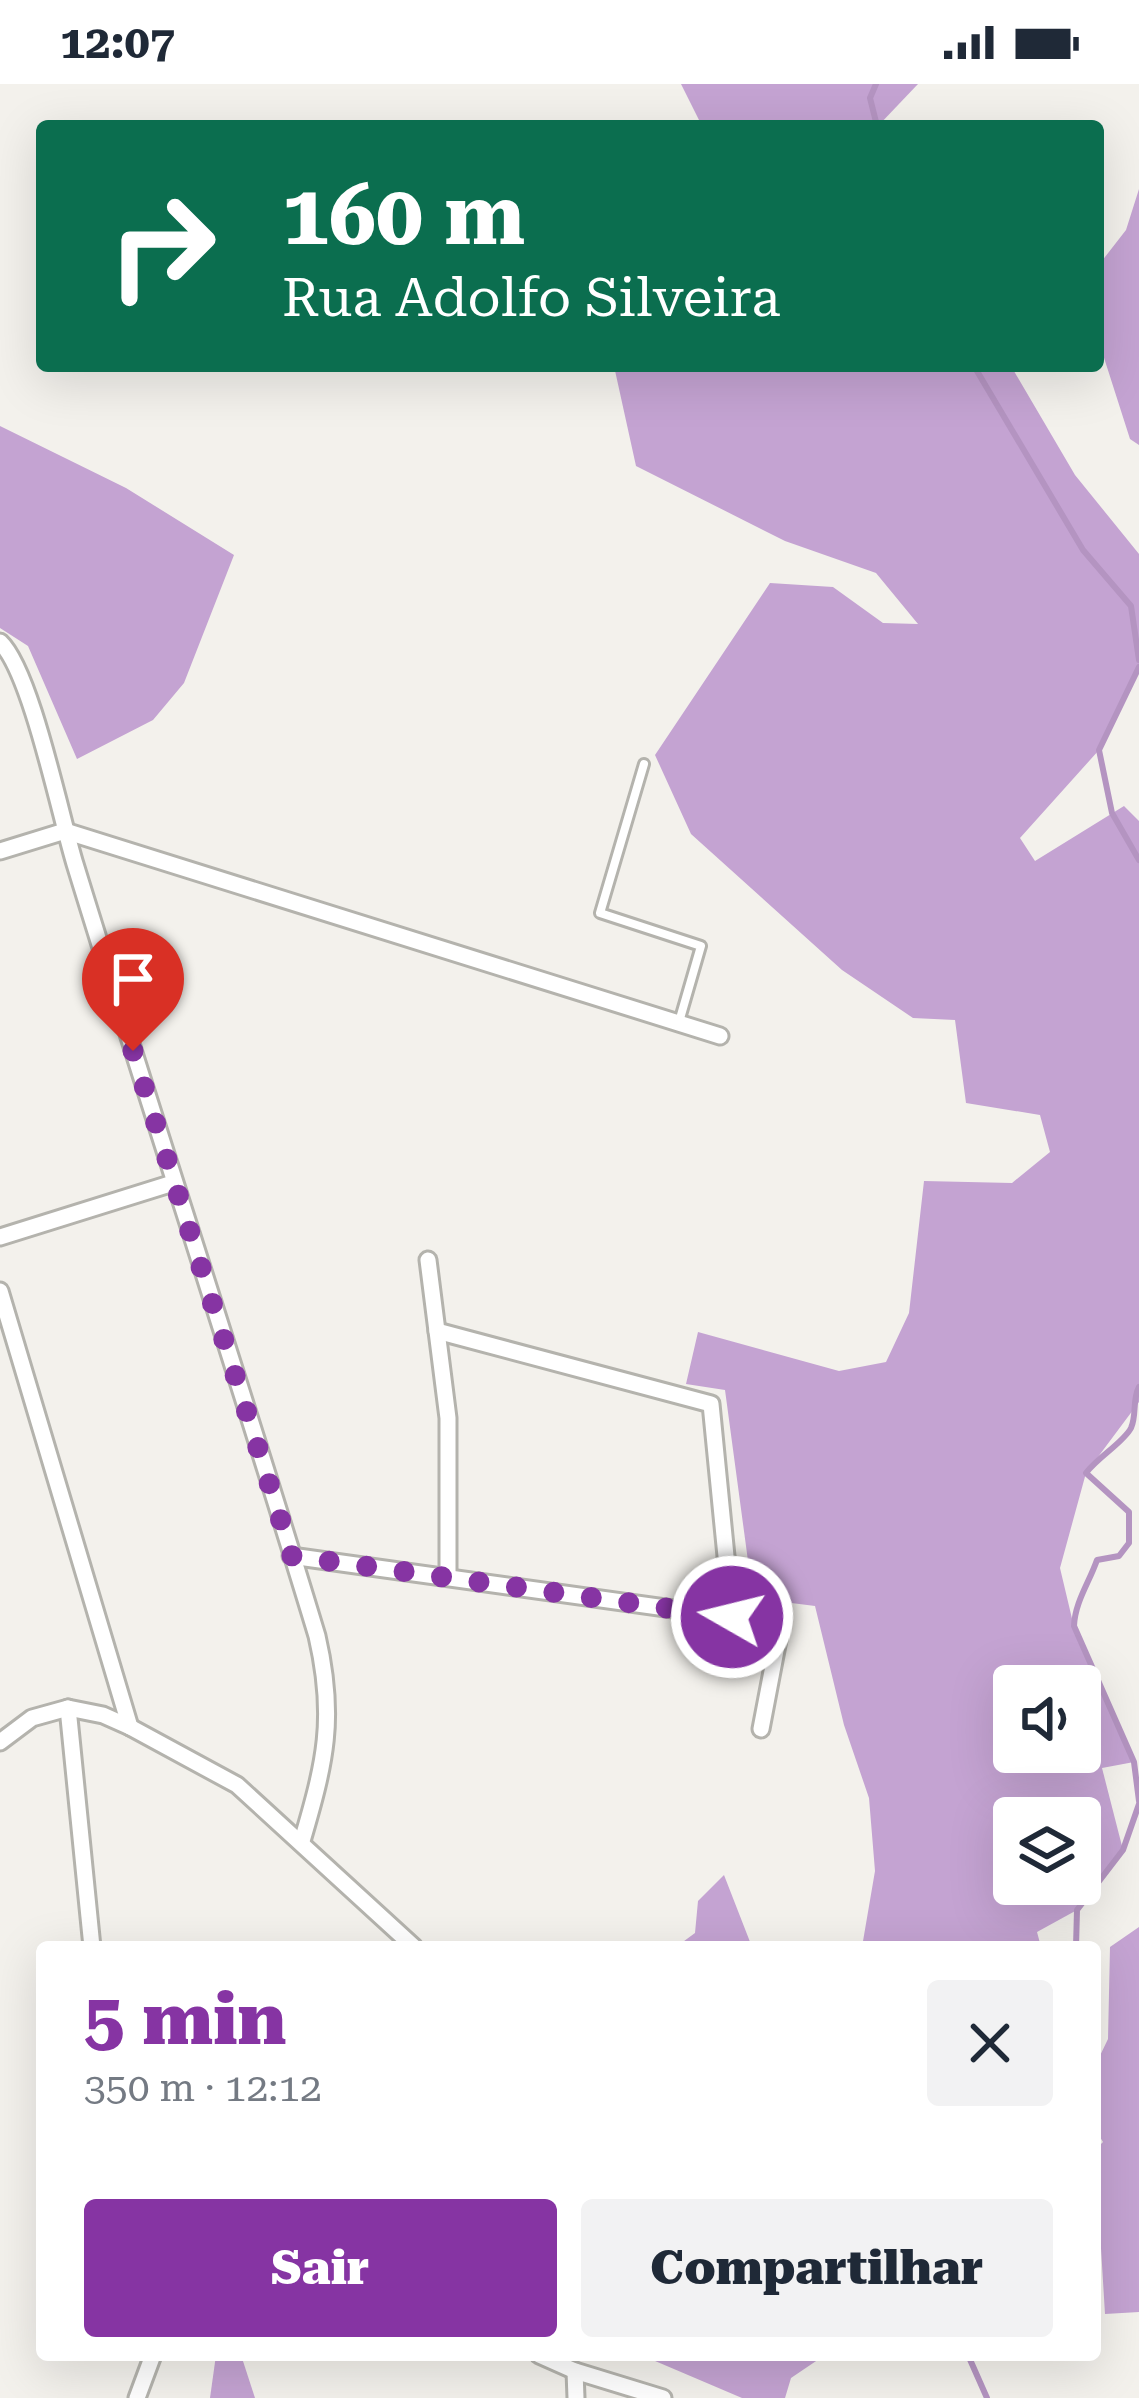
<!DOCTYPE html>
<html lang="pt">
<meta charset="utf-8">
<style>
body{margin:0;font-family:"Roboto Serif",serif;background:#f2f2f3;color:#1f2937;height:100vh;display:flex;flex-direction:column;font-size:45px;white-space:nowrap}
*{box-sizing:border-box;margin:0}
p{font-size:39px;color:#747a83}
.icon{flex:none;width:66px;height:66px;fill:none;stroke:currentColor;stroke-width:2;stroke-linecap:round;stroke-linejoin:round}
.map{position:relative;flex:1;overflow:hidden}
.sheet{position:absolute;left:36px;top:1857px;width:1065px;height:420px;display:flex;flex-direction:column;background:#fff;border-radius:12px;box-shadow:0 12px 48px #0002}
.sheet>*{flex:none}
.guide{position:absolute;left:36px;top:36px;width:1068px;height:252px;border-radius:12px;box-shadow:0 12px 48px #0002;background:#0b6e4f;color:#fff;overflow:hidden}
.controls{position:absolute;left:993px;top:1581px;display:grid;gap:24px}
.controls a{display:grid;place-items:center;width:108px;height:108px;border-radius:12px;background:#fff;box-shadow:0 12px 48px #0002;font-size:60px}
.pin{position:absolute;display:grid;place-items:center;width:102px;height:102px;color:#fff;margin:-123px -51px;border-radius:50% 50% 50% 0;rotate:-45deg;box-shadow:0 0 12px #0007}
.pin .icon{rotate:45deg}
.me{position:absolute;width:132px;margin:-66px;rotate:278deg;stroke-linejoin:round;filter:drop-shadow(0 0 9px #0008)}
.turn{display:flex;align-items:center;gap:42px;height:252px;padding:0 48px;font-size:54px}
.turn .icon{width:156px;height:156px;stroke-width:2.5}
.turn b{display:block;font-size:84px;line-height:102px}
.round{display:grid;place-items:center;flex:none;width:126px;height:126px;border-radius:12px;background:#f2f2f3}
.summary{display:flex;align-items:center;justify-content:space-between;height:204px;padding:0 48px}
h1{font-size:72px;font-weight:800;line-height:90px;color:#8634a3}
.button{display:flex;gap:24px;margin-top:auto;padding:24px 48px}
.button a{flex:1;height:138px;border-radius:12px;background:#8634a3;color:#fff;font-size:48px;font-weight:800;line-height:138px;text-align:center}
.button a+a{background:#f2f2f3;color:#1f2937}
.status{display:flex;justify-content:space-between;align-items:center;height:84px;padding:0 60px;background:#fff;direction:ltr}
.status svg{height:33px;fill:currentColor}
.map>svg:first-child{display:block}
</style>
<div class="status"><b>12:07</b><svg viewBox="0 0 49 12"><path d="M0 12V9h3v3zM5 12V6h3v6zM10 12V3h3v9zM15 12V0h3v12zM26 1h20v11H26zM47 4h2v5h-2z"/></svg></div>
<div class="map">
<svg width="1139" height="2314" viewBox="0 0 1139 2314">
<rect width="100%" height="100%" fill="#f3f1ec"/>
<g fill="#c4a3d2" fill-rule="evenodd">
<polygon points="681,0 918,0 878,42 702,42"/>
<polygon points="1139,105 1139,361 1130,355 1098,255 1098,182 1126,146"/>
<path d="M614,282H1011L1075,391L1139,470V583L1099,666L1020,754L1035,777L1124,722L1139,737V1318L1086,1389L1060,1484L1074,1543L1134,1678L1102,1684L1123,1766L1077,1826L1037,1848L1041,1863H862L875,1787L869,1714L844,1641L815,1522L753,1514L725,1306L686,1300L698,1248L839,1287L886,1278L909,1229L924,1097L1012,1099L1050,1068L1040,1031L966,1019L955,936L913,934L842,886L691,750L655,671L770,499L833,503L883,539L918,540L876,489L785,457L636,382ZM1014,1602H1080V1668H1014ZM1080,1734V1800H1014V1734Z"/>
<polygon points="0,342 126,404 234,471 184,599 153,636 77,675 28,562 0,544"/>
<polygon points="724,1791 752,1863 676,1863 695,1849 698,1817"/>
<polygon points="1139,1843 1139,2228 1105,2230 1095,2066 1103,2058 1095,2045 1095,1982 1108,1955 1110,1863"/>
<polygon points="216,2271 241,2271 255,2314 210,2314"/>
<polygon points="641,2271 825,2271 791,2294 785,2314 742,2314"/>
</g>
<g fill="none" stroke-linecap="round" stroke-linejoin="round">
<g stroke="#b494c1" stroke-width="6">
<polyline points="876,0 870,14 877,42"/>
<polyline points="974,282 1083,466 1131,522 1139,576"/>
<polyline points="1139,583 1099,666 1112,729 1139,776"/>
<path d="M1139,1303C1132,1316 1137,1331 1131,1344C1124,1358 1098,1373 1086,1389L1129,1428V1459L1119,1472L1097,1476C1089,1499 1075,1518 1074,1542L1134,1678L1139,1717"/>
<polyline points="1076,1863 1077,1826 1123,1766 1139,1720"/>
<polyline points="968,2271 987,2314"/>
</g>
<g stroke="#b4b3ad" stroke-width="14">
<polyline id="lane" points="644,680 600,829 701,862 679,938"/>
</g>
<g stroke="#b4b3ad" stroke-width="21">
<g id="street">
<path d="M0,558C31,587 60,731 75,780C154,1037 239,1294 317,1552C336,1634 325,1679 302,1757"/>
<polyline points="0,767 65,747 720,952"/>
<polyline points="0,1153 173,1099"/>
<polyline points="428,1176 448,1334 448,1491"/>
<polyline points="0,1207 130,1643"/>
<polyline points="437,1247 711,1320 732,1533"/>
<polyline points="291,1472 781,1540 761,1645"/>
<polyline points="68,1624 92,1863"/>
<polyline points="0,1658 32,1634 68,1624 103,1631 130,1643 237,1701 414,1863"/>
<polyline points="539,2271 575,2287 663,2314"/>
<polyline points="575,2287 576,2314"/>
<polyline points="137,2314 153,2271"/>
</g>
</g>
<use href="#lane" stroke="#fff" stroke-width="8"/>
<use href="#street" stroke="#fff" stroke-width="15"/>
</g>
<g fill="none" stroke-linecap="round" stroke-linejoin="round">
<polyline stroke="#8634a3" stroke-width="21" stroke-dasharray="0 37.8" points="133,967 292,1472 732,1533"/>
</g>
</svg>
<div class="controls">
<a><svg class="icon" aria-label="sound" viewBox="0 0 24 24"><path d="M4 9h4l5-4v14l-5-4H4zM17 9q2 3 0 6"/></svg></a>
<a><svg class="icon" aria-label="layers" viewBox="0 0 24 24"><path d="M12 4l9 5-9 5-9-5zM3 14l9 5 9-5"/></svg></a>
</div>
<div class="pin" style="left:133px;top:967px;background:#d93025"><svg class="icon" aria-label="arrive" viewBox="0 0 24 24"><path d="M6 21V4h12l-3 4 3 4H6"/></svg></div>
<svg class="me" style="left:732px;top:1533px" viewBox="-20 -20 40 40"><circle r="17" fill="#8634a3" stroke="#fff" stroke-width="3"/><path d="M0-11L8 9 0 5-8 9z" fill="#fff"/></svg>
<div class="guide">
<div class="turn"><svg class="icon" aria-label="right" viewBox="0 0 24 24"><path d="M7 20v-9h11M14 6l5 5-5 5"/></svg><div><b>160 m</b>Rua Adolfo Silveira</div></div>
</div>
<section class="sheet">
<div class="summary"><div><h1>5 min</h1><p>350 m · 12:12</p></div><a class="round"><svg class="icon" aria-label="close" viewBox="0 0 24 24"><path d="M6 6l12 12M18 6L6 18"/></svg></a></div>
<div class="button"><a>Sair</a><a>Compartilhar</a></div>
</section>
</div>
